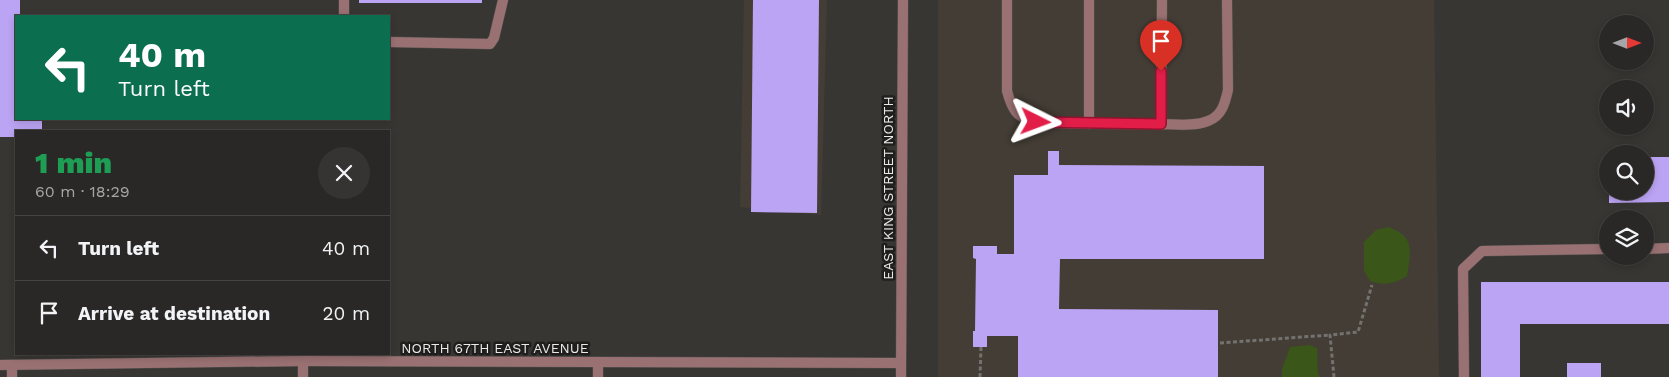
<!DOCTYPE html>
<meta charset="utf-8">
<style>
body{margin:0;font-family:"Work Sans",sans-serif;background:#363432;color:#f1f3f6;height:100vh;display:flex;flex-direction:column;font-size:19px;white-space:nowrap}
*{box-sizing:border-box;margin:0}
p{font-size:16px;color:#a5a6a7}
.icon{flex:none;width:28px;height:28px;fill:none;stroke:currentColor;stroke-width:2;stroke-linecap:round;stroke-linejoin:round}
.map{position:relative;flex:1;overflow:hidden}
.side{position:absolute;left:15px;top:130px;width:375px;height:225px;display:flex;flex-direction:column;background:#2a2826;border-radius:0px;box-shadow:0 2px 8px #0003,0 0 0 1px #464443}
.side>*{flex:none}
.banner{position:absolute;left:15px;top:15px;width:375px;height:105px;border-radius:0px;box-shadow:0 2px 8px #0003,0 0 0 1px #464443;background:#0b6e4f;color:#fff;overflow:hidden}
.needle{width:32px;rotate:90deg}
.controls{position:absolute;left:1599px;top:15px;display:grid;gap:10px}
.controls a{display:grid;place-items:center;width:55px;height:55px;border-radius:50%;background:#2a2826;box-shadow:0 2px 8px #0003,0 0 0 1px #464443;font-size:25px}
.pin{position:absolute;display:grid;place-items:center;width:42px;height:42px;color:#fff;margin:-51px -21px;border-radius:50% 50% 50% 0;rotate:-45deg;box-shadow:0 0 5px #0007}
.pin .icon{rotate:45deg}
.me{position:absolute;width:55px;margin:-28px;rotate:93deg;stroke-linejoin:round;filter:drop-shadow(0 0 4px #0008)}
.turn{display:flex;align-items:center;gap:18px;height:105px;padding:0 20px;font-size:22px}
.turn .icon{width:65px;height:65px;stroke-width:2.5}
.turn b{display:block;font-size:35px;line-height:42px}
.round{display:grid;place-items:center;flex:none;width:52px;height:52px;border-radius:26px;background:#363432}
.summary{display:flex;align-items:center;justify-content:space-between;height:85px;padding:0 20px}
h1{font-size:30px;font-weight:800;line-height:38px;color:#1e9e55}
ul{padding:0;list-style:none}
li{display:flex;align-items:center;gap:15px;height:65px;padding:0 20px;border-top:1px solid #464443}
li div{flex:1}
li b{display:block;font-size:19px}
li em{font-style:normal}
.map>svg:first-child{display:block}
</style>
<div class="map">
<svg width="1669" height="377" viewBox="0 0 1669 377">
<rect width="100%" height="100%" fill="#383633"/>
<g fill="#433d35">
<polygon points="744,0 827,0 821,215 740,207"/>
<polygon points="938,0 1434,0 1439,377 938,377"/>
</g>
<g fill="#3a5618">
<path d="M1388,227C1415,236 1411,251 1407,276C1393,284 1385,286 1370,281L1364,271V242L1376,230Z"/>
<polygon points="1309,345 1317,348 1318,374 1320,377 1282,377 1282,369 1290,347"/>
</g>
<g fill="#bca4f4">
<polygon points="0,0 20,0 20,16 16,16 16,119 42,119 42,131 16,131 16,137 0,137"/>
<rect x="359" y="0" width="123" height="3"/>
<polygon points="753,0 819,0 817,213 751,212"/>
<polygon points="1048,151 1059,151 1059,165 1264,166 1264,259 1060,259 1059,309 1218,310 1218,377 1018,377 1018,336 987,336 987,347 973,347 973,331 975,331 976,259 973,258 973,246 997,246 997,254 1014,254 1014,175 1048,175"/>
<polygon points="1645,157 1669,157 1669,202 1609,203 1609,191 1645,191"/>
<polygon points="1481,282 1669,282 1669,324 1520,324 1520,377 1481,377"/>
<rect x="1567" y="363" width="34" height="14"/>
</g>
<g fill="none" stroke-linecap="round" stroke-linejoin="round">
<g stroke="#555350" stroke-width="11">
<g id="lane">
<polyline points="344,0 344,16"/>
<path d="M1007,0V91C1012,109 1016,118 1036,122C1075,124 1115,124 1155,124C1171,124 1193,127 1208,121C1222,116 1225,103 1228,90L1227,0"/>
<polyline points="1089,0 1089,124"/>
<polyline points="389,42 490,44 494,38 503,0"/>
<polyline points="1161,124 1162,0"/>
<polyline points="1645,249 1669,248"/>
<polyline points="1464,377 1463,269 1482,251 1608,249"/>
</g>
</g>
<g stroke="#555350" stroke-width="11">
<g id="street">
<polyline points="303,361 303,377"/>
<polyline points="0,365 303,361 900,363"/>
<polyline points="12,377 12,365"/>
<polyline points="598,377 598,362"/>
<polyline points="901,377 903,0"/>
</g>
</g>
<g stroke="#73726f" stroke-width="3" stroke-dasharray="4 2.5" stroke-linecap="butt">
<polyline points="1220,343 1330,335"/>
<polyline points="980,377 981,347"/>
<polyline points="1334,377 1330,335 1358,332 1372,285"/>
</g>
<use href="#lane" stroke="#9a7173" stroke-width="10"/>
<use href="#street" stroke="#9a7173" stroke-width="10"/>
</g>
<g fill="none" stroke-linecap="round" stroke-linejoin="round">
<g stroke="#92132f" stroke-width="12">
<polyline id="route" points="1036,122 1161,124 1161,71"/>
</g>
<use href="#route" stroke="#e11d48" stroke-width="9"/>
</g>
<g text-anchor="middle" stroke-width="5" stroke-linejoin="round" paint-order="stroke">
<g font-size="14" fill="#ebeae8" stroke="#1f1e1c">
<text transform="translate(888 188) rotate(-90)" y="5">EAST KING STREET NORTH</text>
<text x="495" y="353">NORTH 67TH EAST AVENUE</text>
</g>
</g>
</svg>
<div class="controls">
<a><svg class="needle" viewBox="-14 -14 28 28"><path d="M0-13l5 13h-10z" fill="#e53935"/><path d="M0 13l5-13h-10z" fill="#a5a6a7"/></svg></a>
<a><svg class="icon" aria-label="sound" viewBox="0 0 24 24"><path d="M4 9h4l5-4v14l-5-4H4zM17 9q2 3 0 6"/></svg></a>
<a><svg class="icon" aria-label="search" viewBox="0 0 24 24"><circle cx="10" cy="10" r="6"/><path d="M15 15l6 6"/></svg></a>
<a><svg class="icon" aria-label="layers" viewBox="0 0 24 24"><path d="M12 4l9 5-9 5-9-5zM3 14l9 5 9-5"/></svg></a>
</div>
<div class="pin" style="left:1161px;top:71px;background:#d93025"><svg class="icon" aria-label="arrive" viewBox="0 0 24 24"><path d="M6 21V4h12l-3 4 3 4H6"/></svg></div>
<svg class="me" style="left:1036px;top:122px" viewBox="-20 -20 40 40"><path d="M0-17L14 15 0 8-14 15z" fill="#e11d48" stroke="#fff" stroke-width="4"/></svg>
<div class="banner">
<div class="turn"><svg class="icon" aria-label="left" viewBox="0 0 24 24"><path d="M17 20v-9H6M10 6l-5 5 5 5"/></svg><div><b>40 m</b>Turn left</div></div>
</div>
<section class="side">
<div class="summary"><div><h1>1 min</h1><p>60 m · 18:29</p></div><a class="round"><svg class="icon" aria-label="close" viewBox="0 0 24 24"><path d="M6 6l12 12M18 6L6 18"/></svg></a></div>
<ul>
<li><svg class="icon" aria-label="left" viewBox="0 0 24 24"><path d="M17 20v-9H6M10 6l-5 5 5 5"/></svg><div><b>Turn left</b></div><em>40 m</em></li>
<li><svg class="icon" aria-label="arrive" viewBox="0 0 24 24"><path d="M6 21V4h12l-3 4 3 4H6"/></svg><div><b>Arrive at destination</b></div><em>20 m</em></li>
</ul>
</section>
</div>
